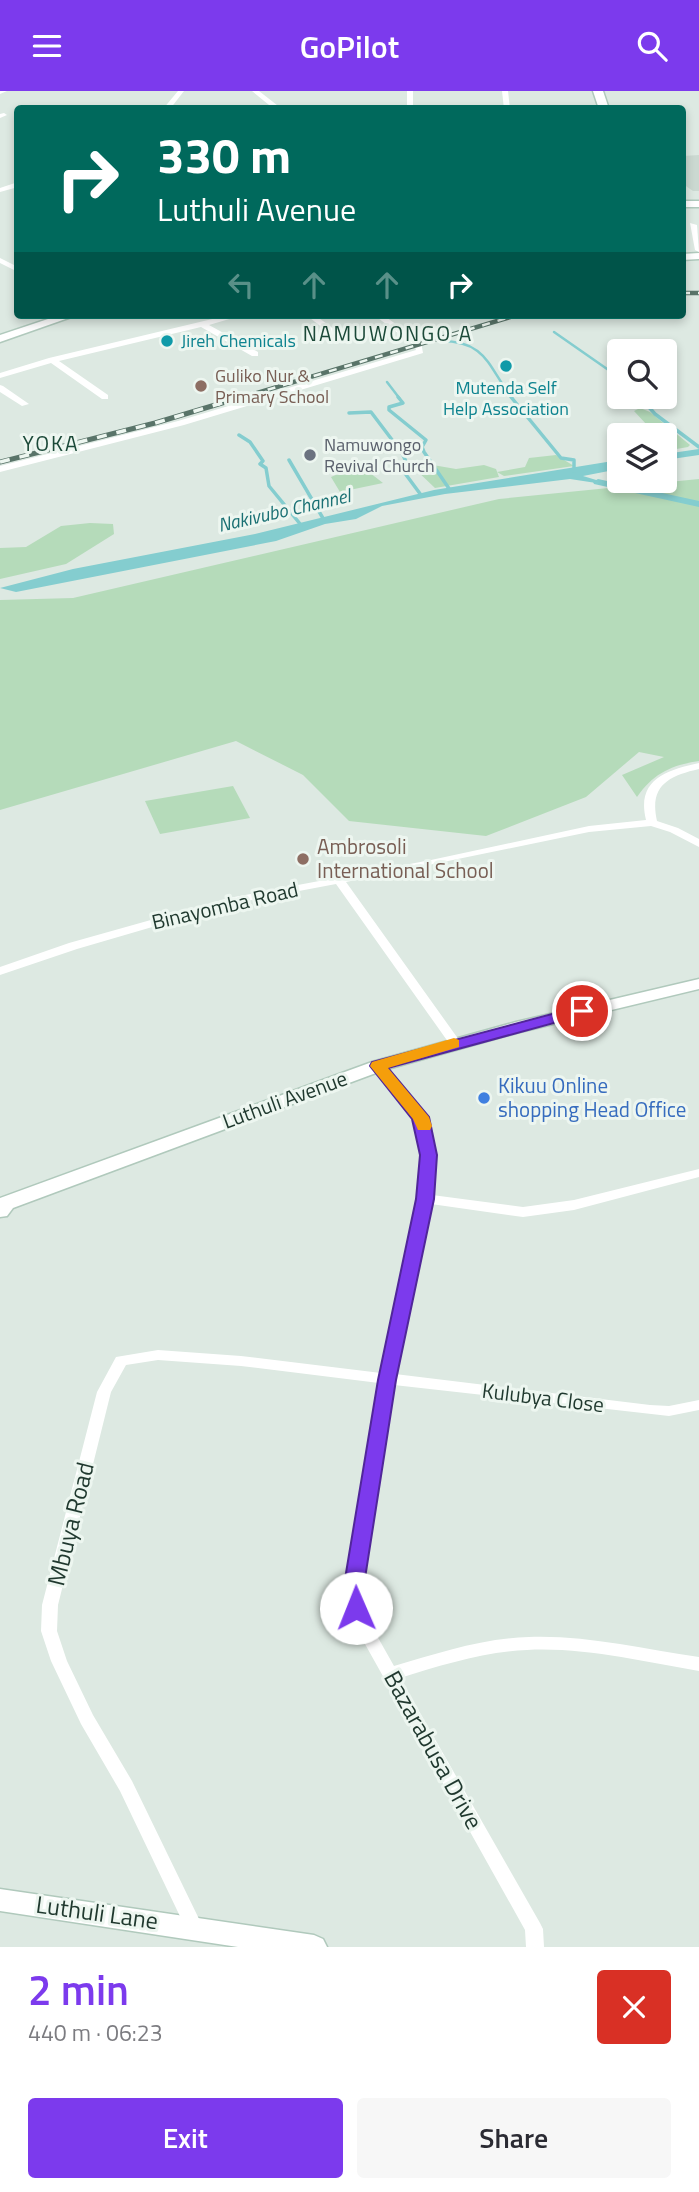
<!DOCTYPE html>
<meta charset="utf-8">
<style>
body{margin:0;font-family:"Titillium Web",sans-serif;background:#f7f7f7;color:#2b2b33;height:100vh;display:flex;flex-direction:column;font-size:26px;white-space:nowrap}
*{box-sizing:border-box;margin:0}
p{font-size:23px;color:#7c7c81}
.icon{flex:none;width:38px;height:38px;fill:none;stroke:currentColor;stroke-width:2;stroke-linecap:round;stroke-linejoin:round}
.map{position:relative;height:1856px;overflow:hidden}
.sheet{display:flex;flex-direction:column;background:#fff;flex:1}
.sheet>*{flex:none}
.top-card{position:absolute;left:14px;top:14px;width:672px;height:214px;border-radius:7px;box-shadow:0 4px 10px #0003;background:#00695c;color:#fff;overflow:hidden}
.fabs{position:absolute;left:607px;top:248px;display:grid;gap:14px}
.fabs a{display:grid;place-items:center;width:70px;height:70px;border-radius:7px;background:#fff;box-shadow:0 4px 10px #0003;font-size:35px}
.pin{position:absolute;display:grid;place-items:center;width:60px;height:60px;color:#fff;margin:-30px;border:4px solid #fff;border-radius:50%;box-shadow:0 2px 7px #0007}
.me{position:absolute;width:77px;margin:-38px;rotate:359deg;stroke-linejoin:round;filter:drop-shadow(0 0 5px #0008)}
.turn{display:flex;align-items:center;gap:24px;height:147px;padding:0 28px;font-size:32px}
.turn .icon{width:91px;height:91px;stroke-width:2.5}
.turn b{display:block;font-size:49px;line-height:60px}
.lanes{display:flex;align-items:center;height:66px;padding:0 28px;background:#0003;justify-content:center;gap:35px;direction:ltr}
.lanes .off{opacity:.35}
.round{display:grid;place-items:center;flex:none;width:74px;height:74px;border-radius:7px;background:#f7f7f7}
.head{display:flex;align-items:center;justify-content:space-between;height:119px;padding:0 28px}
h1{font-size:42px;font-weight:600;line-height:52px;color:#7c3aed}
.action{display:flex;gap:14px;margin-top:auto;padding:14px 28px}
.action a{flex:1;height:80px;border-radius:7px;background:#7c3aed;color:#fff;font-size:28px;font-weight:600;line-height:80px;text-align:center}
.action a+a{background:#f7f7f7;color:#2b2b33}
header{display:flex;justify-content:space-between;align-items:center;height:91px;padding:0 28px;background:#7c3aed;color:#fff;font-size:32px;font-weight:600}
.map>svg:first-child{display:block}
</style>
<header><svg class="icon" aria-label="menu" viewBox="0 0 24 24"><path d="M4 6h16M4 12h16M4 18h16"/></svg>GoPilot<svg class="icon" aria-label="search" viewBox="0 0 24 24"><circle cx="10" cy="10" r="6"/><path d="M15 15l6 6"/></svg></header>
<div class="map">
<svg width="699" height="1856" viewBox="0 0 699 1856">
<rect width="100%" height="100%" fill="#dde9e2"/>
<polygon fill="#cbd9d1" points="699,64 699,100 693,100 683,93 683,65"/>
<g fill="#b5dbba">
<polygon points="640,317 650,321 690,354 688,356 665,360 665,345 620,345 619,361 610,353 618,346 611,337 647,334 634,320"/>
<polygon points="556,364 574,375 504,385 497,381 525,376 529,367"/>
<polygon points="427,373 456,378 484,374 496,378 499,386 435,397 414,377"/>
<polygon points="349,375 365,378 383,392 340,401 331,386 338,383 335,380"/>
<path d="M699,388V670C671,674 653,683 637,706L622,684L664,666L639,661L586,706L486,745L349,730L303,684L236,650L0,719V509L73,507L499,408Z"/>
<polygon points="90,432 113,433 114,443 66,473 0,488 0,457 26,456 61,435"/>
<polygon points="233,695 250,727 160,743 145,710"/>
</g>
<polygon fill="#84cdcf" points="619,369 619,378 583,385 616,395 570,388 445,403 382,415 356,428 325,433 276,450 16,501 0,497 73,478 255,443 434,399"/>
<g fill="none" stroke-linecap="round" stroke-linejoin="round">
<g stroke="#84cdcf" stroke-width="2.5">
<polyline points="554,241 620,287"/>
<path d="M441,250C488,250 488,277 513,308"/>
<polyline points="387,291 400,308"/>
</g>
<g stroke="#84cdcf" stroke-width="3.5">
<polyline points="398,306 403,312 389,316 389,319 426,349 422,356 424,361 450,399"/>
<polyline points="511,306 561,367 574,369 574,380"/>
<polyline points="640,306 655,323 699,356"/>
<polyline points="349,322 371,321 402,362 410,379 404,381 421,404"/>
<polyline points="239,344 250,351 263,370 260,373 266,377 269,395 301,434"/>
<polyline points="289,369 324,429"/>
</g>
<g fill="#84cdcf" fill-rule="evenodd">
<polygon points="699,358 699,364 665,369 665,363"/>
<polygon points="598,388 699,410 699,416 594,393 593,391"/>
</g>
<g stroke="#b0c9bc" stroke-width="3">
<g id="secondary">
<polygon points="593,0 603,0 609,18 599,18"/>
<rect x="682" y="110" width="17" height="6"/>
<polygon points="699,162 699,168 682,169 682,163"/>
<polygon points="60,224 77,224 0,251 0,244"/>
<polygon points="699,888 699,898 520,941 384,979 13,1117 7,1125 0,1126 0,1107 372,971 516,931"/>
<polygon points="0,1798 314,1844 323,1848 327,1856 238,1856 0,1820"/>
</g>
</g>
<g fill="#fff" fill-rule="evenodd">
<polygon points="0,0 7,0 0,3"/>
<polygon points="178,0 184,0 170,18 163,18"/>
<polygon points="252,0 259,0 282,18 274,18"/>
<rect x="407" y="0" width="6" height="18"/>
<polygon points="502,0 508,0 510,18 504,18"/>
<polygon points="369,15 371,16 372,18 366,18"/>
<polygon points="0,23 4,22 7,24 0,27"/>
<polygon points="18,91 18,96 0,101 0,97"/>
<polygon points="690,132 697,134 699,161 695,159"/>
<polygon points="0,167 18,176 18,181 0,172"/>
<polygon points="229,224 243,224 209,234 258,261 258,265 252,265 201,236 59,270 108,304 108,308 102,308 51,272 0,287 0,282 49,267"/>
<polygon points="306,224 315,224 339,242 332,244"/>
<polygon points="374,224 383,224 421,251 423,262 184,334 0,381 0,375 178,330 416,259 414,254"/>
<polygon points="0,294 3,295 29,313 22,315 0,301"/>
<path d="M699,672V678C668,685 649,695 657,730L678,737L699,748V756L670,741L651,735L589,741L346,791L459,949L461,952L459,955H451L336,793L231,813L77,858L0,884V876L69,852L229,807L431,769L589,735L646,729C636,689 666,679 699,672Z"/>
<path d="M378,971L382,972L427,1026L435,1064L432,1104L523,1116L574,1109L699,1078V1086L574,1119L523,1126L431,1113L395,1283L650,1314L669,1315L699,1309V1319L669,1325L394,1294L361,1500L372,1536L394,1575C438,1562 483,1547 529,1546C586,1544 643,1558 699,1566V1580C643,1571 585,1556 527,1559C484,1561 442,1574 400,1587L540,1832L543,1838L544,1856H526L525,1839L356,1537L345,1500L379,1292L241,1275L158,1269L126,1274L111,1301L58,1514L57,1540L67,1570L93,1624L132,1690L200,1830L203,1836L200,1842L194,1844L188,1842L120,1700L81,1633L51,1570L41,1540L42,1514L97,1301L116,1266L158,1259L241,1265L381,1282L418,1108L421,1064L415,1027L372,975Z"/>
</g>
<use href="#secondary" fill="#fff" fill-rule="evenodd"/>
<g stroke="#597469" stroke-width="4.5">
<g id="rail-far1">
<polyline points="682,202 699,202"/>
<polyline points="237,308 517,224"/>
</g>
</g>
<g stroke="#597469" stroke-width="5">
<polyline id="rail" points="0,371 155,332 242,306"/>
</g>
<use href="#rail-far1" stroke="#edf6f0" stroke-width="2.5" stroke-dasharray="8" stroke-linecap="butt"/>
<use href="#rail" stroke="#edf6f0" stroke-width="3.5" stroke-dasharray="10" stroke-linecap="butt"/>
</g>
<polygon fill="#7c3aed" stroke="#51269a" stroke-width="2" points="582,915 587,917 587,923 388,977 429,1026 437,1064 434,1108 396,1289 363,1500 367,1517 364,1523 349,1523 343,1500 378,1289 416,1108 420,1064 412,1028 370,975 372,971"/>
<polygon fill="#f59e0b" points="454,947 459,949 459,956 388,977 429,1026 432,1035 430,1039 418,1039 413,1028 370,975 372,971"/>
<g fill="#0f9aa8" stroke="#edf6f0" stroke-width="2.5">
<circle cx="167" cy="250" r="7"/>
<circle cx="506" cy="275" r="7"/>
</g>
<g fill="#8d6e63" stroke="#edf6f0" stroke-width="2.5">
<circle cx="201" cy="295" r="7"/>
<circle cx="303" cy="768" r="7"/>
</g>
<circle fill="#6b7280" stroke="#edf6f0" stroke-width="2.5" cx="310" cy="364" r="7"/>
<circle fill="#3f7fe0" stroke="#edf6f0" stroke-width="2.5" cx="484" cy="1007" r="7"/>
<g text-anchor="middle" stroke-width="6" stroke-linejoin="round" paint-order="stroke">
<g font-size="18" fill="#0d838f" stroke="#edf6f0" text-anchor="start">
<text x="181" y="256">Jireh Chemicals</text>
<text x="506" y="303" text-anchor="middle">Mutenda Self<tspan x="506" dy="21">Help Association</tspan></text>
</g>
<g font-size="18" fill="#785e54" stroke="#edf6f0" text-anchor="start">
<text x="215" y="291">Guliko Nur &amp;<tspan x="215" dy="21">Primary School</tspan></text>
</g>
<g font-size="18" fill="#5b616d" stroke="#edf6f0" text-anchor="start">
<text x="324" y="360">Namuwongo<tspan x="324" dy="21">Revival Church</tspan></text>
</g>
<g font-size="19" font-style="italic" fill="#1a7073" stroke="#edf6f0">
<text transform="translate(284 419) rotate(-13)" y="7">Nakivubo Channel</text>
</g>
<g font-size="21" letter-spacing="2" fill="#1b4938" stroke="#edf6f0">
<text x="388" y="250">NAMUWONGO A</text>
<text x="51" y="360">YOKA</text>
</g>
<g font-size="21" fill="#785e54" stroke="#edf6f0" text-anchor="start">
<text x="317" y="763">Ambrosoli<tspan x="317" dy="24">International School</tspan></text>
</g>
<g font-size="21" fill="#1f382e" stroke="#edf6f0">
<text transform="translate(225 815) rotate(-13)" y="7">Binayomba Road</text>
<text transform="translate(285 1009) rotate(-20)" y="7">Luthuli Avenue</text>
<text transform="translate(543 1307) rotate(7)" y="7">Kulubya Close</text>
</g>
<g font-size="21" fill="#366cbe" stroke="#edf6f0" text-anchor="start">
<text x="498" y="1002">Kikuu Online<tspan x="498" dy="24">shopping Head Office</tspan></text>
</g>
<g font-size="24" fill="#1f382e" stroke="#edf6f0">
<text transform="translate(71 1433) rotate(-76)" y="8">Mbuya Road</text>
<text transform="translate(433 1659) rotate(61)" y="8">Bazarabusa Drive</text>
<text transform="translate(97 1822) rotate(8)" y="8">Luthuli Lane</text>
</g>
</g>
</svg>
<div class="fabs">
<a><svg class="icon" aria-label="search" viewBox="0 0 24 24"><circle cx="10" cy="10" r="6"/><path d="M15 15l6 6"/></svg></a>
<a><svg class="icon" aria-label="layers" viewBox="0 0 24 24"><path d="M12 4l9 5-9 5-9-5zM3 14l9 5 9-5"/></svg></a>
</div>
<div class="pin" style="left:582px;top:920px;background:#d93025"><svg class="icon" aria-label="arrive" viewBox="0 0 24 24"><path d="M6 21V4h12l-3 4 3 4H6"/></svg></div>
<svg class="me" style="left:356px;top:1517px" viewBox="-20 -20 40 40"><circle r="19" fill="#fff"/><path d="M0-13L10 11 0 6-10 11z" fill="#7c3aed"/></svg>
<div class="top-card">
<div class="turn"><svg class="icon" aria-label="right" viewBox="0 0 24 24"><path d="M7 20v-9h11M14 6l5 5-5 5"/></svg><div><b>330 m</b>Luthuli Avenue</div></div>
<div class="lanes"><svg class="icon off" aria-label="left" viewBox="0 0 24 24"><path d="M17 20v-9H6M10 6l-5 5 5 5"/></svg><svg class="icon off" aria-label="ahead" viewBox="0 0 24 24"><path d="M12 20V5M6 11l6-6 6 6"/></svg><svg class="icon off" aria-label="ahead" viewBox="0 0 24 24"><path d="M12 20V5M6 11l6-6 6 6"/></svg><svg class="icon" aria-label="right" viewBox="0 0 24 24"><path d="M7 20v-9h11M14 6l5 5-5 5"/></svg></div>
</div>
</div>
<section class="sheet">
<div class="head"><div><h1>2 min</h1><p>440 m · 06:23</p></div><a class="round" style="background:#d93025;color:#fff"><svg class="icon" aria-label="close" viewBox="0 0 24 24"><path d="M6 6l12 12M18 6L6 18"/></svg></a></div>
<div class="action"><a>Exit</a><a>Share</a></div>
</section>
